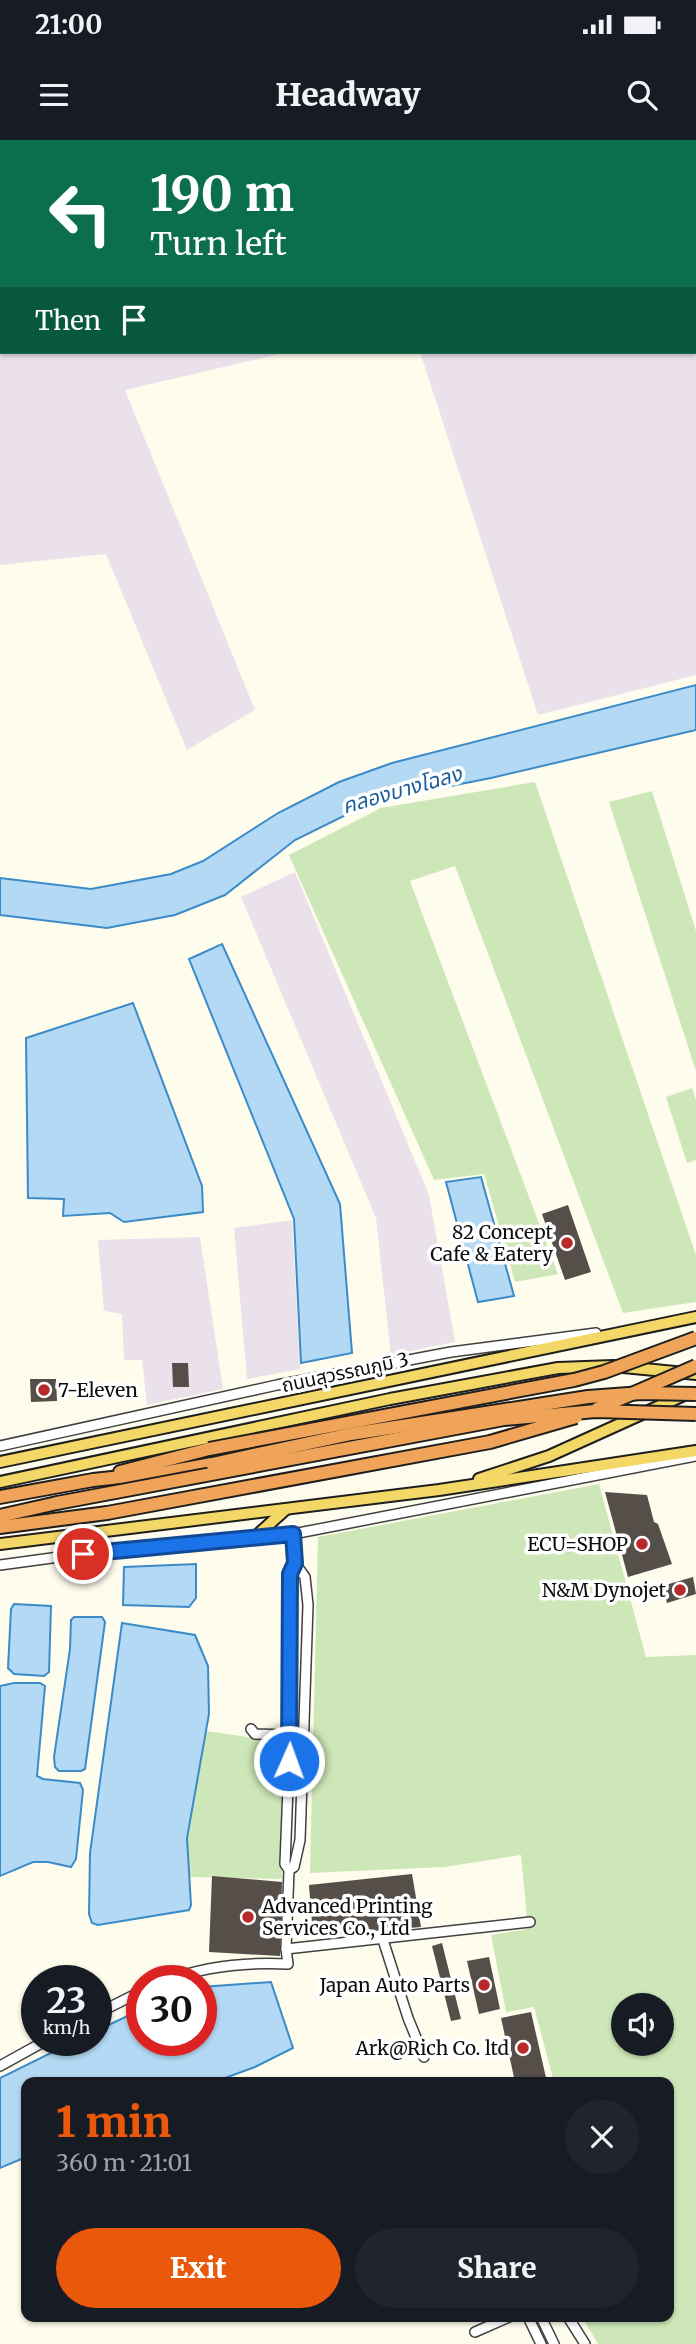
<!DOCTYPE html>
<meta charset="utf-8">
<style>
body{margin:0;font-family:Merriweather,"Noto Sans Thai",serif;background:#20242c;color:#f1f3f6;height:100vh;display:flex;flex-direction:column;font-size:26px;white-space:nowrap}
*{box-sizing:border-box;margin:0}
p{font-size:23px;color:#9ea1a6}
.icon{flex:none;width:38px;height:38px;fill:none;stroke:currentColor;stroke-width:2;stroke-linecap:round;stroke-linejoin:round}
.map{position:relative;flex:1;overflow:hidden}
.drawer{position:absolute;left:21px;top:1937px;width:653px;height:245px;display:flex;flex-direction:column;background:#171b24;border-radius:14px;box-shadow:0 2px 5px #0004}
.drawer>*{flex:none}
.hud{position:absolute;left:0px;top:0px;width:696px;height:214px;box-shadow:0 2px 5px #0004;background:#0b6e4f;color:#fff;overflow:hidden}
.controls{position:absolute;left:611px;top:1853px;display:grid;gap:14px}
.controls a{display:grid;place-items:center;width:63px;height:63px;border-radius:50%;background:#171b24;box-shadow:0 2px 5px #0004;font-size:35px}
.speed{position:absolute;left:21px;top:1825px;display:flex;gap:14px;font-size:35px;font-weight:700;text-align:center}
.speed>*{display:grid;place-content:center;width:91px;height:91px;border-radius:50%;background:#171b24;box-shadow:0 2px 5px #0004;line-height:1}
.speed small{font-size:18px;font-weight:400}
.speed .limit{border:10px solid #d22;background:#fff;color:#111}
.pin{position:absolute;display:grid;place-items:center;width:60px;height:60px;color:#fff;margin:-30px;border:4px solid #fff;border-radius:50%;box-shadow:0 2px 7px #0007}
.me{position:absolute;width:77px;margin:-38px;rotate:2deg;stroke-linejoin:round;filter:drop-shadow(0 0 5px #0008)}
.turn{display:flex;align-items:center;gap:24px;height:147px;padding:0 35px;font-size:32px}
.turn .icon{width:91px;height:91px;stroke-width:2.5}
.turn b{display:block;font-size:49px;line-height:60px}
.then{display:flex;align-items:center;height:66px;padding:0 35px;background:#0003;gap:14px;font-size:26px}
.round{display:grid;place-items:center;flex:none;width:74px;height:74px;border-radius:37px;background:#20242c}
.headline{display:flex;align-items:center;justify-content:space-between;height:119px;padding:0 35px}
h1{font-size:42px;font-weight:800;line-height:52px;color:#ea580c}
.button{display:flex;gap:14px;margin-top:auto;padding:14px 35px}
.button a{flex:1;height:80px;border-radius:42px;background:#ea580c;color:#fff;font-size:28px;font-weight:800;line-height:80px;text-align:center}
.button a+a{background:#20242c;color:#f1f3f6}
.status{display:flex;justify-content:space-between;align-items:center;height:49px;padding:0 35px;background:#171b24;direction:ltr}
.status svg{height:19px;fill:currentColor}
header{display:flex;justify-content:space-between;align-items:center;height:91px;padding:0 35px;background:#171b24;font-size:32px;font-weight:800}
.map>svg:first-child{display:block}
</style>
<div class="status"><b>21:00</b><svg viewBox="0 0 49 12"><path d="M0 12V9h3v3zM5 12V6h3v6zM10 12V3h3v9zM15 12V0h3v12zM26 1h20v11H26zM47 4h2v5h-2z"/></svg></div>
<header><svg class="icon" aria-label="menu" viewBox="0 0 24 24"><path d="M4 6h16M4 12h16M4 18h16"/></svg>Headway<svg class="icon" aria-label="search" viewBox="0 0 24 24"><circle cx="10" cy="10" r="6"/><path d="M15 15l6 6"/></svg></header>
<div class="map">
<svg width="696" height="2204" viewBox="0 0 696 2204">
<rect width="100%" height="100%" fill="#fefced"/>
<g fill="#ebe1eb">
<polygon points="0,0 696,0 696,535 538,575 420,212 695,212 695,2 2,2 2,212 288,212 125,250 255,570 187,610 106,414 0,425"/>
<polygon points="295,732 429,1055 455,1202 391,1215 376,1078 241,757"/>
<polygon points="292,1080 300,1229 247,1239 234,1088"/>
<polygon points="200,1097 223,1249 147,1265 142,1220 124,1220 122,1174 104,1171 98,1100"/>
</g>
<g fill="#cee7b8" fill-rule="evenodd">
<polygon points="535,642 696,1115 696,1162 623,1173 455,726 410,741 558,1134 515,1142 484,1034 434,1040 289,715 381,668"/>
<polygon points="652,651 696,791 696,931 609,662"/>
<polygon points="692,948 696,960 696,1020 687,1023 666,957"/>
<path d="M599,1344L646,1517L696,1515V2204H598L582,2177H668V1942H554L534,1867L506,1872L491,1795L528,1789L521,1715L444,1727L310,1733L318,1397ZM623,1866H662V1904H623Z"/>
<polygon points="206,1591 282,1602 282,1739 189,1737 187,1698"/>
</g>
<g fill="#b3d9f4" stroke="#3c8bc9" stroke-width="2">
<polygon points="696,545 696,590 491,638 374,661 295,700 225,755 175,775 107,788 0,775 0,738 91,749 171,734 203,721 278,673 339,642 392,623"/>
<polygon points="222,804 340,1064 352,1213 301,1223 294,1079 189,819"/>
<polygon points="133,863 202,1046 203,1072 124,1082 110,1073 63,1076 64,1059 28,1058 26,898"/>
<polygon points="481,1037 514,1156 478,1162 446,1042"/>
<polygon points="196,1424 196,1458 189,1467 123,1465 124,1427"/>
<polygon points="14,1464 51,1466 49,1532 44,1536 14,1534 8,1528 11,1469"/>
<polygon points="74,1477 102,1477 105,1482 85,1629 81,1631 59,1631 55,1627 54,1617 70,1509 71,1480"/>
<polygon points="122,1483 195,1495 208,1526 209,1574 187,1698 191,1765 189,1770 98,1785 92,1783 89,1774 90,1713"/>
<polygon points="14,1543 40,1543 45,1546 37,1636 43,1639 80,1643 83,1650 76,1719 71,1727 48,1722 33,1722 0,1736 0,1546"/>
<polygon points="271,1842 293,1908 255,1927 214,1942 26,1942 26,2017 0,2028 0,1938 75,1901 96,1900 96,1891 142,1869 142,1900 201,1900 201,1847"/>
</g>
<g fill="#554e49">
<polygon points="568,1065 591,1132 565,1140 542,1074"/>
<polygon points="172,1223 188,1223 189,1247 173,1247"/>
<polygon points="30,1239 56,1239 57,1261 31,1262"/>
<polygon points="605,1352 647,1355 654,1382 658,1384 672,1424 628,1437"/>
<polygon points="693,1437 696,1454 667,1463 662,1446"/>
<polygon points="412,1734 421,1787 313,1796 309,1745"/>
<polygon points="212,1736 282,1742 280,1816 209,1812"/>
<polygon points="442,1803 461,1879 451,1881 432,1806"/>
<polygon points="489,1817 500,1869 479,1874 467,1821"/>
<polygon points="531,1872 547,1942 515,1942 501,1878"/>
</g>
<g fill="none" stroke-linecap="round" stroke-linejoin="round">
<g stroke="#404040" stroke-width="12">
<g id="minor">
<polyline points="0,1306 277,1245 451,1212 596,1193"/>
<polyline points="0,1425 59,1417 293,1394 696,1316"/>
<polyline points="251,1589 255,1594 290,1595"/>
<polyline points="289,1730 294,1727 300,1700 308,1465 305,1437 295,1423"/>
<polyline points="383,1800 408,1878 424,1917"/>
<polyline points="286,1809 530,1782"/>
<path d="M166,1841C205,1826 247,1822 288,1824L286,1809L289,1730L285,1724L290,1595V1434L295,1423L293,1394"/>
<polyline points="96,1874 142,1851"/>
<polyline points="0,1926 47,1900"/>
<polyline points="528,2177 541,2204"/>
<polyline points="541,2177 554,2204"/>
<polyline points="568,2177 585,2204"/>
<polyline points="475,2192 509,2177"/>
</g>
</g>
<g stroke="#1e1e1e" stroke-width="14">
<g id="major">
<polyline points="0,1322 696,1177"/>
<polyline points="479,1339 549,1316 684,1255"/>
<polyline points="0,1342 390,1259 558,1228 613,1226 696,1234"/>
<polyline points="254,1398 286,1369"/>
<polyline points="0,1404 439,1350 696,1311"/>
</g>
</g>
<g stroke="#1e1e1e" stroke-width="16">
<g id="highway">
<polyline points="120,1332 209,1309"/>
<polyline points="0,1357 93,1340 168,1332 212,1324"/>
<polyline points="0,1376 57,1363"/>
<polyline points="0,1387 107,1373"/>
</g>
</g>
<use href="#minor" stroke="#fff" stroke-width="9"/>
<use href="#major" stroke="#f4d867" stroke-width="10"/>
<use href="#highway" stroke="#f0a459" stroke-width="12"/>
<g stroke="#1e1e1e" stroke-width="16" stroke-linecap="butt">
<g id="highway-bridge">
<polyline points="597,1269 696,1226"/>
<polyline points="209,1309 574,1240 604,1232 696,1198"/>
<polyline points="212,1324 351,1294 588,1257 642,1253 696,1254"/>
<polyline points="57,1363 504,1279 596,1271 696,1274"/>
<polyline points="107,1373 490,1302 576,1277"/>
</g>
</g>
<use href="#highway-bridge" stroke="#f0a459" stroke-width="12"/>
</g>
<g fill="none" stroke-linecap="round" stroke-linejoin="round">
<g stroke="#114b97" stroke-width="18">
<polyline id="route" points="83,1414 293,1394 295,1423 290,1434 289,1621"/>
</g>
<use href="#route" stroke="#1a73e8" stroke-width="12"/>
</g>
<g fill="#b8292a" stroke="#fff" stroke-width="2.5">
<circle cx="567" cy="1103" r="7"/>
<circle cx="44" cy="1250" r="7"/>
<circle cx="642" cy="1404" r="7"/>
<circle cx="680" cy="1450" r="7"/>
<circle cx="248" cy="1777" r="7"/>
<circle cx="484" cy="1845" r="7"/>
<circle cx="523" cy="1908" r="7"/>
</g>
<g text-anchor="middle" stroke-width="7" stroke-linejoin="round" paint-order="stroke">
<g font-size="19" fill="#0d0d0d" stroke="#fff" text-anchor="end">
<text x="553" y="1099">82 Concept<tspan x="553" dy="22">Cafe &amp; Eatery</tspan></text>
<text x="58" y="1257" text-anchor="start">7-Eleven</text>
<text x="628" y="1411">ECU=SHOP</text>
<text x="666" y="1457">N&amp;M Dynojet</text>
<text x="262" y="1773" text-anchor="start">Advanced Printing<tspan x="262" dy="22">Services Co., Ltd</tspan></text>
<text x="470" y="1852">Japan Auto Parts</text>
<text x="509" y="1915">Ark@Rich Co. ltd</text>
</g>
<g font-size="19" fill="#0d0d0d" stroke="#fff">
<text transform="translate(345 1232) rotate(-12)" y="7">ถนนสุวรรณภูมิ 3</text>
</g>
<g font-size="21" font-style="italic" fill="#1a5d9a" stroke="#fff">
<text transform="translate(402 650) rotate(-16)" y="7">คลองบางโฉลง</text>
</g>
</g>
</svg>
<div class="controls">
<a><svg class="icon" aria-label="sound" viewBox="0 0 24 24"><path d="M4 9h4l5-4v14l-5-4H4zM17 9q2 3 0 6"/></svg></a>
</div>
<div class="speed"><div>23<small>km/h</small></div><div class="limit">30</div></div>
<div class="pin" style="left:83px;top:1414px;background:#d93025"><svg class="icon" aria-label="arrive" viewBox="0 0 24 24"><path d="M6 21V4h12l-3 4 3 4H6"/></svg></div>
<svg class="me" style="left:289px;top:1621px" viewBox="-20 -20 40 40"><circle r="17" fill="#1a73e8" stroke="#fff" stroke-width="3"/><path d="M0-11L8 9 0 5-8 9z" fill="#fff"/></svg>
<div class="hud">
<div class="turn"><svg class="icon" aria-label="left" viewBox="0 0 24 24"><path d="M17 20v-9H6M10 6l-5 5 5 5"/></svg><div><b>190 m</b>Turn left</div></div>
<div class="then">Then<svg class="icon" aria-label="arrive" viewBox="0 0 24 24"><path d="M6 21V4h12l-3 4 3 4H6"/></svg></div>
</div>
<section class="drawer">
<div class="headline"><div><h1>1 min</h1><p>360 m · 21:01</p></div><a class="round"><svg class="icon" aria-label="close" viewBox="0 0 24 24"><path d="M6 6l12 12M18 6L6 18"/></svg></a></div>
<div class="button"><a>Exit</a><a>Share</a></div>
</section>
</div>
